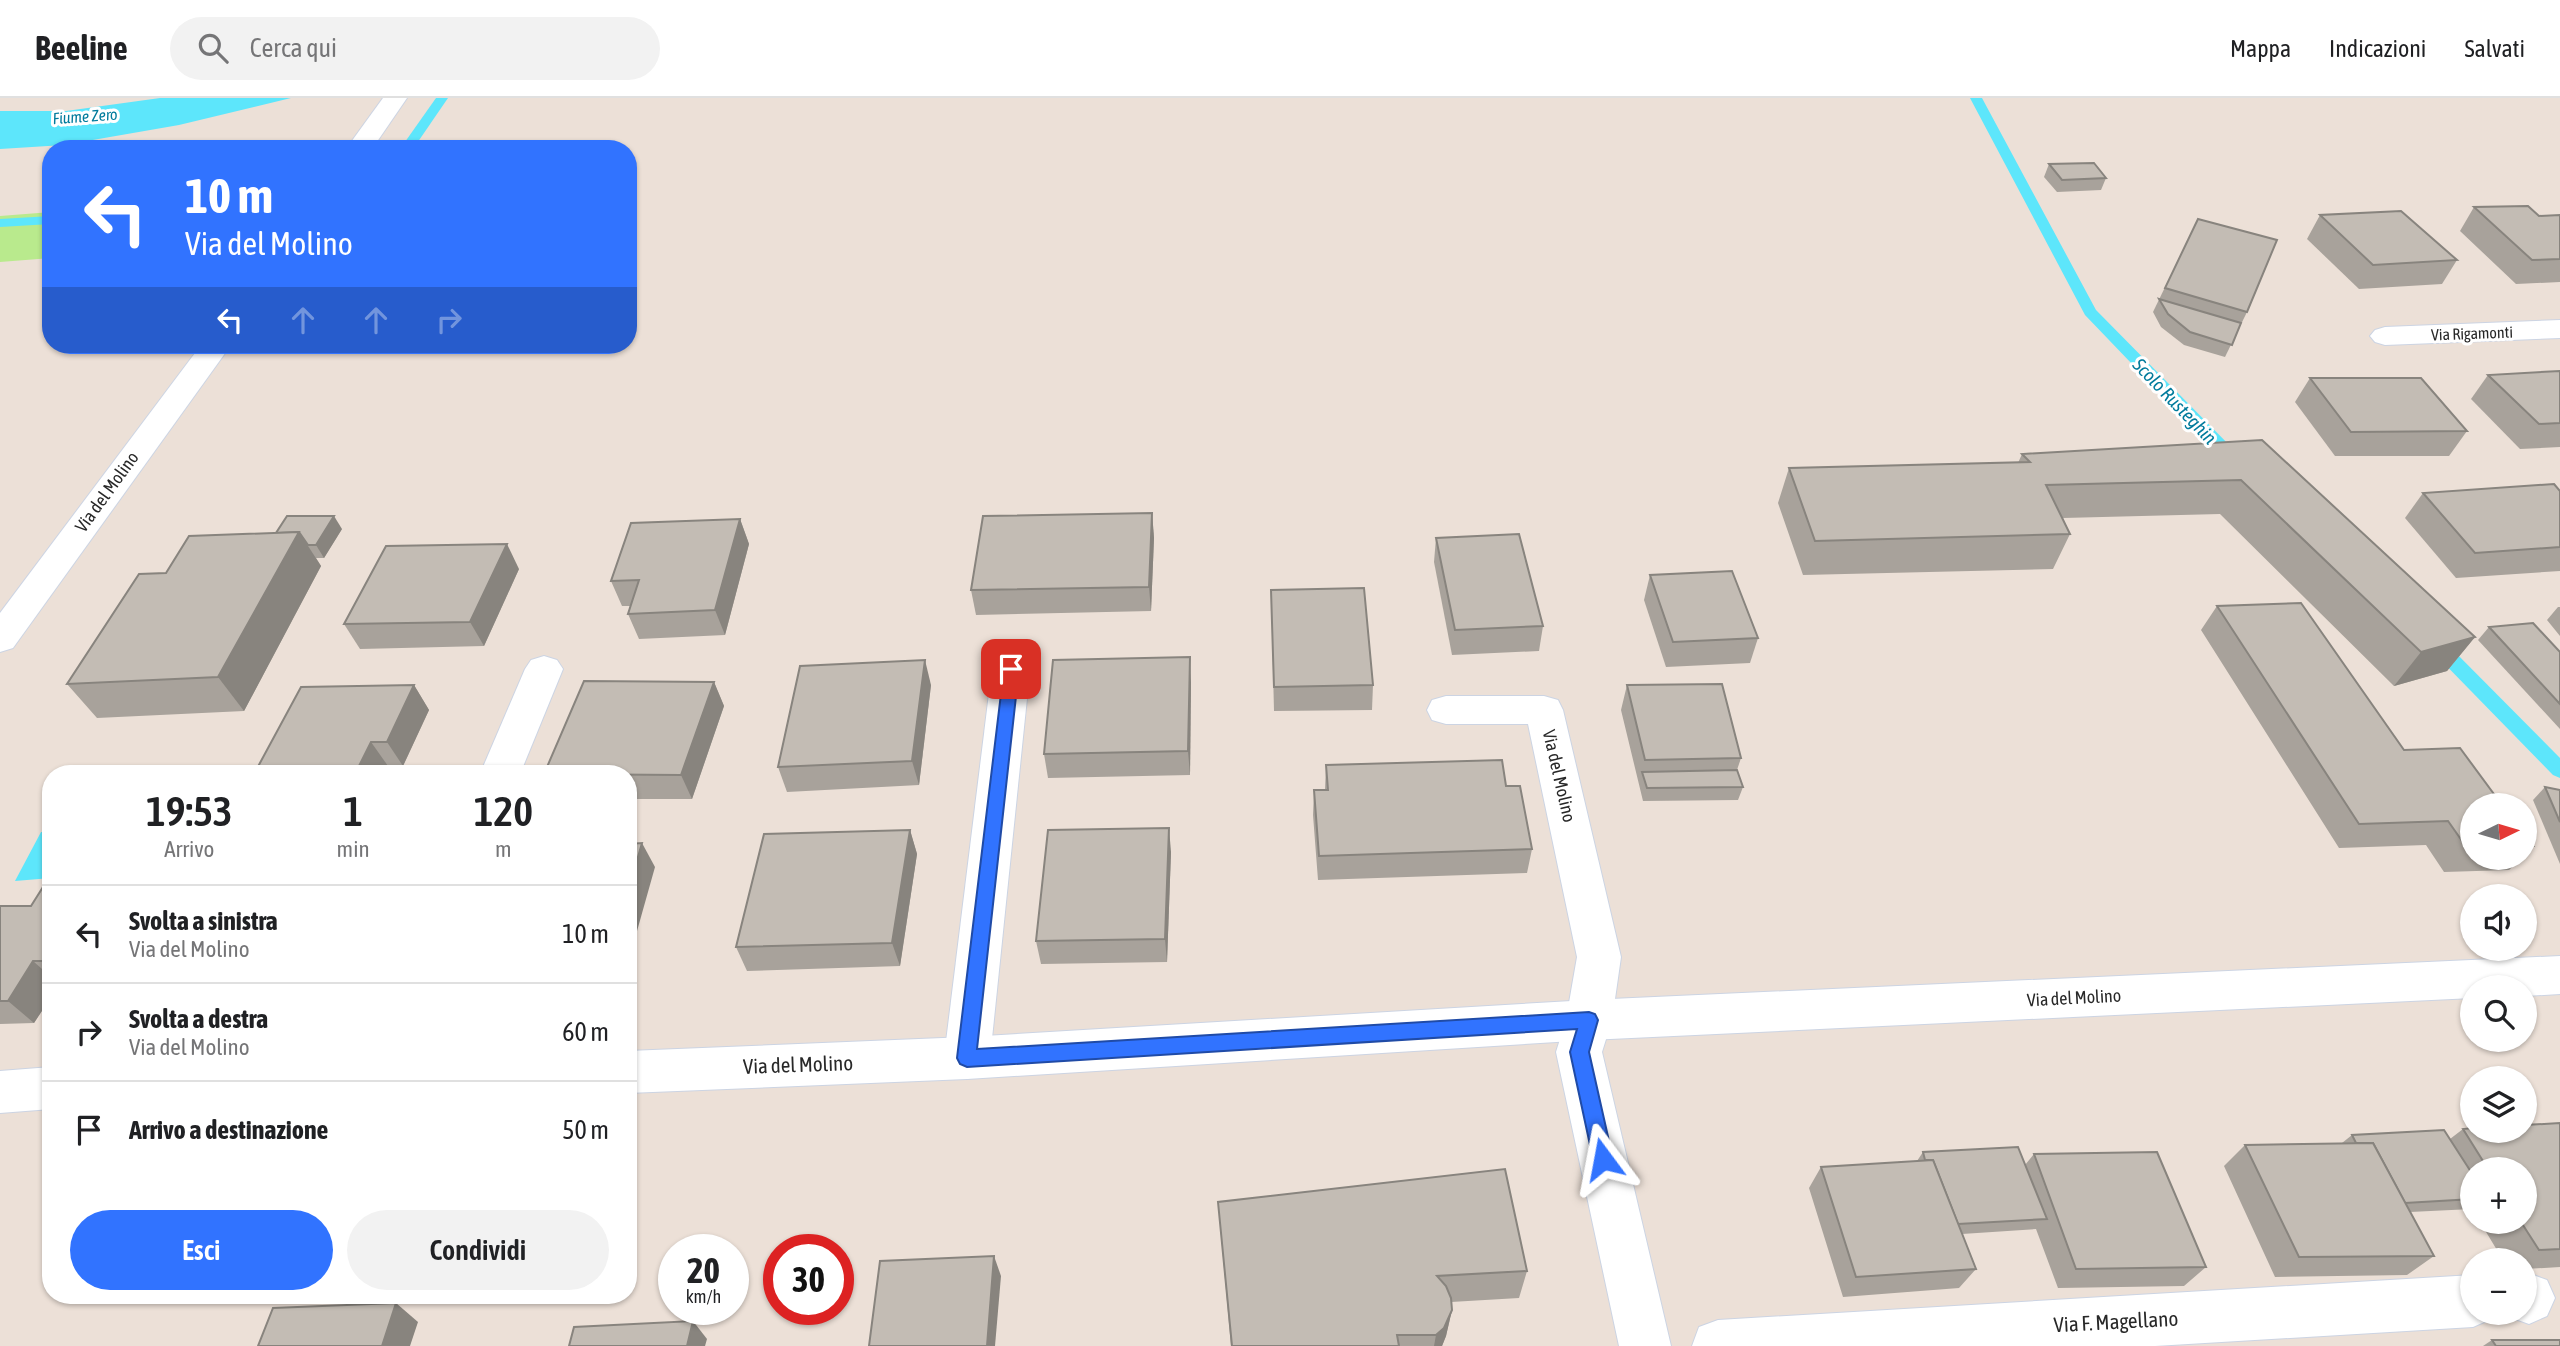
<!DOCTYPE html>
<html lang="it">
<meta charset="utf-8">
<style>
body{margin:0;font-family:"Asap Condensed",sans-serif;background:#f2f2f2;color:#202124;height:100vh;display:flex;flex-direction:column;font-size:26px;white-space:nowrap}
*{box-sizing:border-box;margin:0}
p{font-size:23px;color:#757577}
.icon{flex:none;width:38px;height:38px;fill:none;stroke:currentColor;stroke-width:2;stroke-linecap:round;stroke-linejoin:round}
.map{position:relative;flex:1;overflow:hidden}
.panel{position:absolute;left:42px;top:667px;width:595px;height:539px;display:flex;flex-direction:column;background:#fff;border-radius:28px;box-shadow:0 2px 5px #0004}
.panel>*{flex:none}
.top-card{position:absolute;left:42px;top:42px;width:595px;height:214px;border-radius:28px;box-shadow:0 2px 5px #0004;background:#3173ff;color:#fff;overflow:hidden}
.needle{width:46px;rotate:85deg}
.tools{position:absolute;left:2460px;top:695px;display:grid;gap:14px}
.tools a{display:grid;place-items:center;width:77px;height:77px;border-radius:50%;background:#fff;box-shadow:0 2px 5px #0004;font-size:35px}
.speed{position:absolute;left:658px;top:1136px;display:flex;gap:14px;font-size:35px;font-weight:700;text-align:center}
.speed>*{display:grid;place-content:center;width:91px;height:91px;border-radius:50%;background:#fff;box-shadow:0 2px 5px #0004;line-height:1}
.speed small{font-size:18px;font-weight:400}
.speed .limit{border:10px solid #d22;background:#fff;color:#111}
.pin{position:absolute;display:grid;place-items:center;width:60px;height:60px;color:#fff;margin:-30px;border-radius:14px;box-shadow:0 4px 10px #0006}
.me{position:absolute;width:77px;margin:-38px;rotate:347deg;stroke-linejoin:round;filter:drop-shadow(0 0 5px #0008)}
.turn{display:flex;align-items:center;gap:24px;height:147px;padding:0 28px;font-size:32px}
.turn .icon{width:91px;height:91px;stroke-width:2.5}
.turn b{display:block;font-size:49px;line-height:60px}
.lanes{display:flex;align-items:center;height:66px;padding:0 28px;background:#0003;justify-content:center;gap:35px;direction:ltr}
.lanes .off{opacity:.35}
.eta{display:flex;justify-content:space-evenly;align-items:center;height:119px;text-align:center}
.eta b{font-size:42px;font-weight:600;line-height:49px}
.cta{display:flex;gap:14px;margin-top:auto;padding:14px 28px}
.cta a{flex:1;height:80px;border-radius:42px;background:#3173ff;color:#fff;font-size:28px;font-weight:600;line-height:80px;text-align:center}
.cta a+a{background:#f2f2f2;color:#202124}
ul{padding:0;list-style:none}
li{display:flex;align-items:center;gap:21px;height:98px;padding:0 28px;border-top:2px solid #e0e0e0}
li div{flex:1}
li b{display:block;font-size:26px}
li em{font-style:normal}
header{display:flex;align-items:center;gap:42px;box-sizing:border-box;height:98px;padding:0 35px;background:#fff;border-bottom:2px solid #e0e0e0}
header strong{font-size:33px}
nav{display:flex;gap:38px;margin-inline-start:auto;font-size:24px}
.search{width:490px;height:63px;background:#f2f2f2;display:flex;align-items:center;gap:18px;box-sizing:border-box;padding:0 24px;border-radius:38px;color:#757577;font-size:26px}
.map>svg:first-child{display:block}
</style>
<header>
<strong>Beeline</strong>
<div class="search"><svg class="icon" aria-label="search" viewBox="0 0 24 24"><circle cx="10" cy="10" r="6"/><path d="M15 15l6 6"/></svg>Cerca qui</div>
<nav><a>Mappa</a><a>Indicazioni</a><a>Salvati</a></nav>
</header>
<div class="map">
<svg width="2560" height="1248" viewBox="0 0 2560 1248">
<rect width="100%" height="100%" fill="#ece0d7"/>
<polygon fill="#b9ea8d" points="51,114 51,160 0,164 0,118"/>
<g fill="#5de6fb">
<polygon points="160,0 291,0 179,27 64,47 0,51 0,13 66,13"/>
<polygon points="41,734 51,734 51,780 15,783"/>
</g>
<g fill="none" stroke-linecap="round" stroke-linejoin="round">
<g fill="#5de6fb" fill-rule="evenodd">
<polygon points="436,0 448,0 413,51 400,51"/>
<polygon points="1970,0 1982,0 2096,212 2239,357 2241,361 2239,365 2227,365 2085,217"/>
<polygon points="51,118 51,126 0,129 0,121"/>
<polygon points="2436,539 2442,541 2560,660 2560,680 2553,677 2430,551 2427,546 2430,541"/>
</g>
<g stroke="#ccd4e3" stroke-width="2">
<g id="street">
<polygon points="2560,222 2560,240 2385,247 2375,244 2370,238 2375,232 2385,229"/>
<polygon points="544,558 557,562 563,571 520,676 480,676 525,571 531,562"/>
<polygon points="1011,558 1024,562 1030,571 990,960 983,975 967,981 951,975 944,960 992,571 998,562"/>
<polygon points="1446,598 1544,598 1558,602 1563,612 1621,859 1612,922 1602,954 1671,1248 1619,1248 1556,954 1566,922 1577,859 1528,626 1446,626 1432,622 1427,612 1432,602"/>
<polygon points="2525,1174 2547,1182 2555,1200 2547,1218 2529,1226 2507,1218 2505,1214 2525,1214"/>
<polygon points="2473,1177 2473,1214 2494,1214 2491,1221 2473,1229 2155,1248 1692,1248 1699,1229 1718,1222"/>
</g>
</g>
<g stroke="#ccd4e3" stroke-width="2">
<g id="secondary">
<polygon points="383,0 407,0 372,51 346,51"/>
<polygon points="201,247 231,247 13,550 0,554 0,515"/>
<polygon points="2560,858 2560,896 2525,898 2525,889 2473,889 2473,900 1589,942 967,981 628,995 628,953 967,939 1589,902"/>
<polygon points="51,969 51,1011 0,1015 0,973"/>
</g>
</g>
<use href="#street" fill="#fff" fill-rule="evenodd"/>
<use href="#secondary" fill="#fff" fill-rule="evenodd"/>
</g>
<g fill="#a8a29b">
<polygon points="2049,66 2106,80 2101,92 2057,94 2044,79"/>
<polygon points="2474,109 2539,118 2560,117 2560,184 2516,186 2460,133"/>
<polygon points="2320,117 2457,162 2442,186 2359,191 2307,141"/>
<polygon points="2198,121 2247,214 2225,259 2184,247 2161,229 2153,214"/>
<polygon points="2560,273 2560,349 2520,351 2471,301 2488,277"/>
<polygon points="2310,280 2467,333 2449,358 2335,358 2295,304"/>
<polygon points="2262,342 2475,539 2447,573 2394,588 2220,416 2063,420 2070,436 2053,471 1803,477 1778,405 1789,370 2018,365 2022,356"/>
<polygon points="2560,393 2560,473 2456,480 2405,420 2423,395"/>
<polygon points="1152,415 1154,440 1151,513 976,517 971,492"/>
<polygon points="740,421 749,446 725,537 639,541 628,516 630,508 622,508 611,483"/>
<polygon points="342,431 324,460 316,460 321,468 244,613 97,620 67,586 166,475"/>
<polygon points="1436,440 1543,528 1539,553 1452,557 1434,464"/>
<polygon points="519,471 484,548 360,551 344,526"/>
<polygon points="1650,477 1758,540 1750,565 1666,569 1644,502"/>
<polygon points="1271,492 1373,587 1372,612 1274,613"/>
<polygon points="2217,508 2404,652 2473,707 2473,760 2522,760 2509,772 2444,774 2426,747 2339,750 2201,532"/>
<polygon points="2558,509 2560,509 2560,538 2547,522"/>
<polygon points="2489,529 2560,554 2560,631 2478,542"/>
<polygon points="714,584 724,608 692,701 628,701 628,676"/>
<polygon points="1191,584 1190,677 1048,680 1044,656"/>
<polygon points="414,587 429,612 403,668 388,668 384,676 254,676"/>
<polygon points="931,587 919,687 787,694 778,669"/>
<polygon points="1627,587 1741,660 1737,672 1743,689 1738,702 1643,703 1621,612"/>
<polygon points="1326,667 1506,688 1532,751 1527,775 1318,782 1313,717 1314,692 1325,692"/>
<polygon points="2545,689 2560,692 2560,766 2533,702"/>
<polygon points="910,732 917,756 900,868 747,873 736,849"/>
<polygon points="2525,738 2533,748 2525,756"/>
<polygon points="1171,754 1167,864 1041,866 1036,843"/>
<polygon points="51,789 51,899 34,925 0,926 0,808 31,808"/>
<polygon points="2560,1025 2560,1169 2525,1171 2525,1162 2503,1162 2480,1124 2525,1124 2525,1071 2473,1071 2473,1112 2472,1111 2410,1114 2434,1158 2407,1177 2275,1179 2224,1068 2245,1047 2342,1045 2352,1037 2450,1041 2463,1031"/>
<polygon points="1923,1054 2025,1067 2034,1056 2206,1169 2184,1188 2058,1190 2036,1131 1962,1136 1976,1171 1959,1190 1843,1199 1809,1090 1821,1069 1917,1063"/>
<polygon points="1218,1104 1527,1173 1519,1200 1451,1204 1452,1212 1446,1238 1442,1248 1231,1248"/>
<polygon points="2492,1242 2560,1248 2483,1248"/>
</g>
<g fill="#88847e">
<polygon points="1152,415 1154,440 1151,513 1149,489"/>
<polygon points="334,418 342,431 324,460 316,447"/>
<polygon points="740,421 749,446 725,537 715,512"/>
<polygon points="299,434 321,468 244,613 218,579"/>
<polygon points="507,446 519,471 484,548 470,524"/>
<polygon points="2475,539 2447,573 2394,588 2421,554"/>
<polygon points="1190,559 1191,584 1190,677 1188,653"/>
<polygon points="925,562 931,587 919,687 912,663"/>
<polygon points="714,584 724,608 692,701 681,677"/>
<polygon points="414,587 429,612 403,668 387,644"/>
<polygon points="371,644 388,668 384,676 355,676"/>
<polygon points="1169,730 1171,754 1167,864 1165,841"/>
<polygon points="910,732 917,756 900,868 892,845"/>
<polygon points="642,745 655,769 628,865 628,794"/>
<polygon points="33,863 51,879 51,899 34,925 8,903"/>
<polygon points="994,1158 1001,1178 995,1248 987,1248"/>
<polygon points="396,1205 418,1224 410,1248 382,1248"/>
<polygon points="1452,1212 1446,1238 1442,1248 1434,1248 1436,1237"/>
<polygon points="693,1223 707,1241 705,1248 687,1248"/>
</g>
<g fill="#c3bcb4" stroke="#88847e" stroke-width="2">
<polygon points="2094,65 2106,80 2062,82 2049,66"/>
<polygon points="2528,108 2539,118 2560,117 2560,161 2532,162 2474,109"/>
<polygon points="2401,113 2457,162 2373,167 2320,117"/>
<polygon points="2198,121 2277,142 2247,214 2165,190"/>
<polygon points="2159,201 2241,225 2232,247 2190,234 2168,216"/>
<polygon points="2560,273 2560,325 2539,326 2488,277"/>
<polygon points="2310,280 2421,280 2467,333 2351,334"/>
<polygon points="2262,342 2475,539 2421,554 2241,382 2046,387 2070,436 1815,443 1789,370 2030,364 2022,356"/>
<polygon points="2554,386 2560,393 2560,449 2475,455 2423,395"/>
<polygon points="1152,415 1149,489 971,492 983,418"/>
<polygon points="287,418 334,418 316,447 308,447 299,434 276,435"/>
<polygon points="740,421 715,512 628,516 639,482 611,483 631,425"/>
<polygon points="299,434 218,579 67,586 139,476 166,475 189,438"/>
<polygon points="1519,436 1543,528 1455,532 1436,440"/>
<polygon points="507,446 470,524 344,526 386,448"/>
<polygon points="1732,473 1758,540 1673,544 1650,477"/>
<polygon points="1364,490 1373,587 1274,589 1271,492"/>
<polygon points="2301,505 2404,652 2460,650 2502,707 2473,707 2473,750 2467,750 2448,723 2359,726 2217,508"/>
<polygon points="2533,525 2560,554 2560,606 2489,529"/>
<polygon points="1190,559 1188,653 1044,656 1053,562"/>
<polygon points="925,562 912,663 778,669 800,568"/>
<polygon points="584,583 714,584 681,677 544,676"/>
<polygon points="1722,586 1741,660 1645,662 1627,587"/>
<polygon points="414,587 387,644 371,644 355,676 254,676 301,589"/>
<polygon points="1502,662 1506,688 1520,688 1532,751 1319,758 1314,692 1328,692 1326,667"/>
<polygon points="1737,672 1743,689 1647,690 1642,674"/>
<polygon points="2545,689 2560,692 2560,724"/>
<polygon points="1169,730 1165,841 1036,843 1048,732"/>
<polygon points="910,732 892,845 736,849 764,736"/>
<polygon points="2525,738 2533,748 2525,748"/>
<polygon points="642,745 628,794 628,746"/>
<polygon points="43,789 51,789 51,863 33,863 8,903 0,903 0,808 31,808"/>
<polygon points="2560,1025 2560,1151 2539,1152 2521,1124 2525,1124 2525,1071 2488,1071 2463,1031 2473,1030 2473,1032 2525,1032 2525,1027"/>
<polygon points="2444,1032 2473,1077 2473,1101 2405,1105 2373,1045 2356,1045 2352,1037"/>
<polygon points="2373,1045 2434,1158 2299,1159 2245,1047"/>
<polygon points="2018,1049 2047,1121 1958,1126 1933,1062 1925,1062 1923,1054"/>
<polygon points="2157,1054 2206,1169 2076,1171 2034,1056"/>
<polygon points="1933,1062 1976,1171 1856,1179 1821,1069"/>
<polygon points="1505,1071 1527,1173 1437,1178 1446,1188 1451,1200 1452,1212 1444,1230 1436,1237 1397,1237 1399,1248 1232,1248 1218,1104"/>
<polygon points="994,1158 987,1248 869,1248 880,1163"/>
<polygon points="396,1205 382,1248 258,1248 273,1210"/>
<polygon points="693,1223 687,1248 569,1248 574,1229"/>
<polygon points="2492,1242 2560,1242 2560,1248 2496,1248"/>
</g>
<polygon fill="#3173ff" stroke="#204ba6" stroke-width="2" points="1011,565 1019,571 977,951 1589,914 1595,916 1598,922 1589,954 1613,1061 1610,1068 1603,1070 1596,1068 1593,1061 1570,954 1577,931 967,969 960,966 957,960 1004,571"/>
<g text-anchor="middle" stroke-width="6" stroke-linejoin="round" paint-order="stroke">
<g font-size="16" font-style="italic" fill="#017b9c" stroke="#fff">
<text transform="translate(85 18) rotate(-4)" y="6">Fiume Zero</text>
</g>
<g font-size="16" fill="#282828" stroke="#fff">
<text transform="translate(2472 235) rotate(-2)" y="6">Via Rigamonti</text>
</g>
<g font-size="18" fill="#282828" stroke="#fff">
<text transform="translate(107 394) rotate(-54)" y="6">Via del Molino</text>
<text transform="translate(1559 678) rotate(77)" y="6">Via del Molino</text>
<text transform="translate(2074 900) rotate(-3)" y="6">Via del Molino</text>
</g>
<g font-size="19" font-style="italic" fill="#017b9c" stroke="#fff">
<text transform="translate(2175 303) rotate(46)" y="7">Scolo Rusteghin</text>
</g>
<g font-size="21" fill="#282828" stroke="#fff">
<text transform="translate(798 967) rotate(-2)" y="7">Via del Molino</text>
<text transform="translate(2116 1224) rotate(-3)" y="7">Via F. Magellano</text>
</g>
</g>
</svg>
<div class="tools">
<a><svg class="needle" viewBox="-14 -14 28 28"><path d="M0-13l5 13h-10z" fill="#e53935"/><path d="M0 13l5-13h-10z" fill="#757577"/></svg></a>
<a><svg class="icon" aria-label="sound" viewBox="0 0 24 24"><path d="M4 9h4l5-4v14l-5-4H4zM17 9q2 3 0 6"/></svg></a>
<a><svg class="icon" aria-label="search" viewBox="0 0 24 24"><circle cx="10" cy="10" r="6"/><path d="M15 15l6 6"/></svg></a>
<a><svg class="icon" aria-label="layers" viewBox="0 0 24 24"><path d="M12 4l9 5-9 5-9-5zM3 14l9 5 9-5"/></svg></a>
<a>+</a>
<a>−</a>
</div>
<div class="speed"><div>20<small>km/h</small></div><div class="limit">30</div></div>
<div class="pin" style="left:1011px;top:571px;background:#d93025"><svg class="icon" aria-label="arrive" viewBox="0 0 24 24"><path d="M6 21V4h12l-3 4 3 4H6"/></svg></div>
<svg class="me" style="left:1603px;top:1061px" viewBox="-20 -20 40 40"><path d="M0-17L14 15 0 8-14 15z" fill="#3173ff" stroke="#fff" stroke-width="4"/></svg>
<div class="top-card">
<div class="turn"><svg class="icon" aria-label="left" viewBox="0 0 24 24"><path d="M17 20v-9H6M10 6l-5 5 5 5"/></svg><div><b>10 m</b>Via del Molino</div></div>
<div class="lanes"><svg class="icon" aria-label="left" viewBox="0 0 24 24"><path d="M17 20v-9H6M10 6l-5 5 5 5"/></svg><svg class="icon off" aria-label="ahead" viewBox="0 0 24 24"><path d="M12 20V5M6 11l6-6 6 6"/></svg><svg class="icon off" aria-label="ahead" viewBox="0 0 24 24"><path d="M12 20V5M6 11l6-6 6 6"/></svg><svg class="icon off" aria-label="right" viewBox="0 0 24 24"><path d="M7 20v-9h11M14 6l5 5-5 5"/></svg></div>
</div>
<section class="panel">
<div class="eta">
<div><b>19:53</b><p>Arrivo</p></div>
<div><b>1</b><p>min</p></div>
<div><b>120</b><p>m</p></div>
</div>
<ul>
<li><svg class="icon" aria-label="left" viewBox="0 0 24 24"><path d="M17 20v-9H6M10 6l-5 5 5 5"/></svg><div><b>Svolta a sinistra</b><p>Via del Molino</p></div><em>10 m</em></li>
<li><svg class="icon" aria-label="right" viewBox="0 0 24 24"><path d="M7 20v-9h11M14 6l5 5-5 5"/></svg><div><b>Svolta a destra</b><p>Via del Molino</p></div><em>60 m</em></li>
<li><svg class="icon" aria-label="arrive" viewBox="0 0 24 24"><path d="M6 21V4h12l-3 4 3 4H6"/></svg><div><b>Arrivo a destinazione</b></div><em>50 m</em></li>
</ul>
<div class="cta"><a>Esci</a><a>Condividi</a></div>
</section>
</div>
